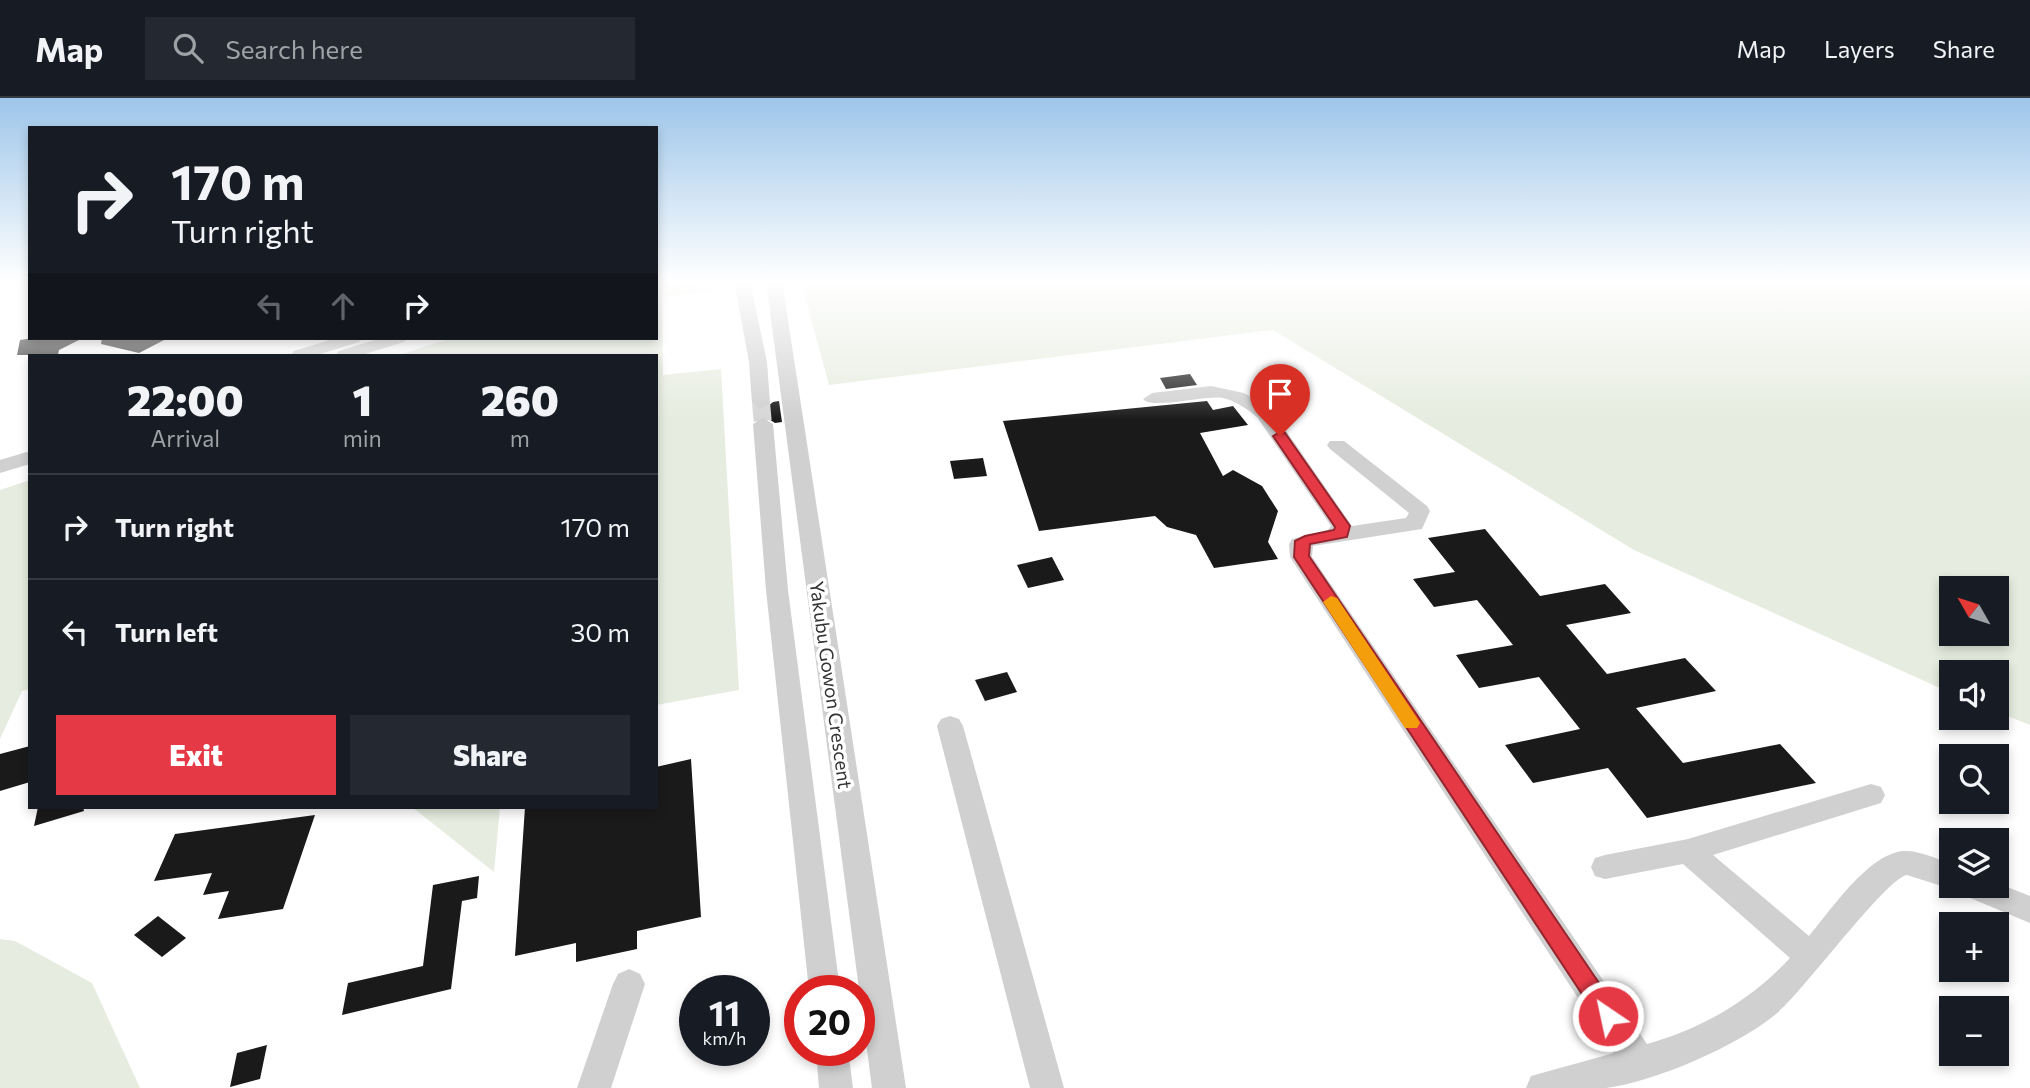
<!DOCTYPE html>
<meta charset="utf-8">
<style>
body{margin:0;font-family:Commissioner,sans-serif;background:#242831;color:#f1f3f6;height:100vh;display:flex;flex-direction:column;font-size:26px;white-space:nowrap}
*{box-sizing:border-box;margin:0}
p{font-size:23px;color:#9ea1a6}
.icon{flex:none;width:38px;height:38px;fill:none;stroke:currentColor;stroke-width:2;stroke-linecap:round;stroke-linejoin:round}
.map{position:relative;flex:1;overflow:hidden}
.panel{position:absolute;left:28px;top:256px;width:630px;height:455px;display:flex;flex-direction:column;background:#171b24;border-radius:0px;box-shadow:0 4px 10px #0003}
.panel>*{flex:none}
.top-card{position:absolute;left:28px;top:28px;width:630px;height:214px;border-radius:0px;box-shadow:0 4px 10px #0003;background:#171b24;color:#f1f3f6;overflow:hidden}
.needle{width:46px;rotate:309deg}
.controls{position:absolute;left:1939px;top:478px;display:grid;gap:14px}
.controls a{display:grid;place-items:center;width:70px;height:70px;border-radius:0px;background:#171b24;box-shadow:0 4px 10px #0003;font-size:35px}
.speed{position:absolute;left:679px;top:877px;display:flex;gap:14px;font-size:35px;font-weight:700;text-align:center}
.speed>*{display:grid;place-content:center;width:91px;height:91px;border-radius:50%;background:#171b24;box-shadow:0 4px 10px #0003;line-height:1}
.speed small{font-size:18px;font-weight:400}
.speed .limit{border:10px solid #d22;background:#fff;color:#111}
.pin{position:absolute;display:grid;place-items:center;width:60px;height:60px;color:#fff;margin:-72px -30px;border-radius:50% 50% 50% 0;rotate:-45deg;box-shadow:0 0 7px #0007}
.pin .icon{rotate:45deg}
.me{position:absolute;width:77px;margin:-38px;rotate:326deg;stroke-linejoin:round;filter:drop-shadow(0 0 5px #0008)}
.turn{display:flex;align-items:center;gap:24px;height:147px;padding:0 28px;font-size:32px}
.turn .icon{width:91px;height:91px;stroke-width:2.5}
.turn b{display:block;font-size:49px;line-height:60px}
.lanes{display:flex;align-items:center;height:66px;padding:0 28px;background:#0003;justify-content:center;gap:35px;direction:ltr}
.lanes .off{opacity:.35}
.eta{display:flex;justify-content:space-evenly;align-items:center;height:119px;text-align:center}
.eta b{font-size:42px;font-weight:800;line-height:49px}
.button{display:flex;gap:14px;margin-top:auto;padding:14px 28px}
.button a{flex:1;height:80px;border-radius:0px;background:#e63946;color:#fff;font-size:28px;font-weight:800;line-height:80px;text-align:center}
.button a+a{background:#242831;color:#f1f3f6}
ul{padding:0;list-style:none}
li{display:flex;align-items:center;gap:21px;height:105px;padding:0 28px;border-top:2px solid #363941}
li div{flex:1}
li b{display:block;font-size:26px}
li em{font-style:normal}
header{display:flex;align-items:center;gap:42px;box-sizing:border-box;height:98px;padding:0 35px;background:#171b24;border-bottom:2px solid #363941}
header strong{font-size:33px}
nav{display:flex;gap:38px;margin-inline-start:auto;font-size:24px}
.search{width:490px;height:63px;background:#242831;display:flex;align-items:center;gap:18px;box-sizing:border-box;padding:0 24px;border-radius:0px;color:#9ea1a6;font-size:26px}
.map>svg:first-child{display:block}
</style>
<header>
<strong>Map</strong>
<div class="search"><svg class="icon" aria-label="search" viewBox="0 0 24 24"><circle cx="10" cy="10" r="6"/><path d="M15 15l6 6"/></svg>Search here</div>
<nav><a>Map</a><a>Layers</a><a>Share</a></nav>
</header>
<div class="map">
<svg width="2030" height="990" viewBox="0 0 2030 990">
<rect width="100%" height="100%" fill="#fff"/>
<g fill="#e6ecdf" fill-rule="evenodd">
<polygon points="656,183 676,183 716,190 714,193 662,199 663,277 721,271 739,592 656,607 656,257 399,257 451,240 656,240"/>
<path d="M801,183H2030V627L1997,614V574H1951V595L1634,452L1273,232L829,287ZM1951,490H1997V536H1951Z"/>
<polygon points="30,382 30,591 22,593 0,641 0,392"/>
<polygon points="412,709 500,709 494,774"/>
<polygon points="0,841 15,843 92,885 140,990 0,990"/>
</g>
<g fill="#1a1a1a">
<polygon points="33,240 83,240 59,252 58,257 17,257 20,242"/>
<polygon points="102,240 168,240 139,255 101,246"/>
<polygon points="1190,276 1197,287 1166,291 1160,280"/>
<polygon points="779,303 782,324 775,325 764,318 756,321 755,310 762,313 773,304"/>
<polygon points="1207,303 1213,312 1233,308 1248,327 1200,335 1223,378 1233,372 1262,388 1278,413 1268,444 1278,461 1214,470 1196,437 1167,429 1155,418 1039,433 1003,323"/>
<polygon points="983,360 987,378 954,381 950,363"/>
<polygon points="1485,431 1540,498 1605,486 1631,515 1566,527 1607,576 1685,560 1716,593 1636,610 1683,665 1780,646 1816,685 1647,720 1608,670 1533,685 1505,647 1580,631 1539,579 1479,590 1456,557 1513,547 1477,502 1434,509 1413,481 1455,474 1428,440"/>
<polygon points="1052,459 1064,482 1028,490 1017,467"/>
<polygon points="1007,574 1017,594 985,603 975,582"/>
<polygon points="30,648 30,684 0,693 0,656"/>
<polygon points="691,661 701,819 637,833 637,851 576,864 576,845 515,858 525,709 656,709 656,669"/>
<polygon points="38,709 83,709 84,713 34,728"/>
<polygon points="315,717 283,811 218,821 229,793 203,797 212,775 154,783 175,736"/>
<polygon points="479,778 477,800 462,803 451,891 342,917 348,885 423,868 433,787"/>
<polygon points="158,818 186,840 162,859 134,837"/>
<polygon points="267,947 260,981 230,989 237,955"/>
</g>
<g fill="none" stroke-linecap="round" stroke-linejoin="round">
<polyline stroke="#d6d6d6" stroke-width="18" stroke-dasharray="18 9" stroke-linecap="butt" points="761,305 763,326"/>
<g fill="#d0d0d0" fill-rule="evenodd">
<polygon points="734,183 750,183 767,264 770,305 761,311 752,305 749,264"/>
<polygon points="766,183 782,183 906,990 872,990"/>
<polygon points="336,240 362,240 359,244 317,257 291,257 294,253"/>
<polygon points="381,240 407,240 404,244 362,257 336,257 339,253"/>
<path d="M1211,288L1244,295L1271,311L1352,428L1406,420L1409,415L1330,351L1327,347L1330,343H1344L1427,408L1430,413L1422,431L1313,448L1312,459L1647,946C1703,930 1750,903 1790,860L1683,766L1605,781L1595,778L1591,769L1595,760L1605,757L1688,741L1871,686L1881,689L1885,697L1881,705L1713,757L1809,838C1831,812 1869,755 1904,753C1919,752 1937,761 1951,766V788H1997V785L2030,798V825L1963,797L1958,788L1951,791L1907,777C1886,780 1804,893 1776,916C1739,947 1655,984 1606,990C1581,990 1552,990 1526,990L1531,978L1614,955L1290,459L1289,446L1292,441L1328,432L1331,428L1257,319C1247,311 1236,303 1223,300C1205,297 1152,312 1143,301L1152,295Z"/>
<polygon points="763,320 773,326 788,492 840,892 809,892 766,492 753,326"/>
<polygon points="30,353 30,366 0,375 0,362"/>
<polygon points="950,618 959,621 963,628 1064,990 1030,990 937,628 941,621"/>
<polygon points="629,871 640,876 645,886 611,990 577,990 613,886 618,876"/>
<polygon points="816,952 848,952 853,990 819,990"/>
</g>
</g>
<linearGradient id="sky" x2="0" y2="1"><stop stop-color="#9ec6ea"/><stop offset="0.57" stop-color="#fff"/><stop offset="1" stop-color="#fff" stop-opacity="0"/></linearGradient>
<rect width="2030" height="322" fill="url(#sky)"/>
<polygon fill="#e63946" stroke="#96252e" stroke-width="2" points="1280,334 1285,335 1350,428 1347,439 1310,446 1309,458 1616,910 1620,918 1616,925 1608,928 1601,925 1294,459 1295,443 1305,438 1334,432 1335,429 1273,338"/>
<polygon fill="#f59e0b" points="1331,498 1337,500 1417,620 1420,625 1417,630 1405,630 1323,504"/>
<g text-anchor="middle" stroke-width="7" stroke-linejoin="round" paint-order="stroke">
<g font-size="19" fill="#333" stroke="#fff">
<text transform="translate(831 587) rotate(82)" y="7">Yakubu Gowon Crescent</text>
</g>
</g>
</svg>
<div class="controls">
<a><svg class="needle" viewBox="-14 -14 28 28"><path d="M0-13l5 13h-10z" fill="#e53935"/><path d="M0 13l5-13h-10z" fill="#9ea1a6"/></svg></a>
<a><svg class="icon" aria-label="sound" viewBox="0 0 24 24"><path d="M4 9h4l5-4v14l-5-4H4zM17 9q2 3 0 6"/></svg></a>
<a><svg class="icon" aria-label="search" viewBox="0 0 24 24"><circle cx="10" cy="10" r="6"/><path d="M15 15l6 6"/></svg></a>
<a><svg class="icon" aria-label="layers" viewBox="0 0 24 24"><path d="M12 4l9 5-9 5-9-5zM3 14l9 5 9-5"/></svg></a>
<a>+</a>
<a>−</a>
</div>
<div class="speed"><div>11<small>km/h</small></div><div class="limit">20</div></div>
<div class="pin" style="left:1280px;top:338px;background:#d93025"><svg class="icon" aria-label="arrive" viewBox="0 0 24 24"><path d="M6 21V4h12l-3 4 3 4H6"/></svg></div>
<svg class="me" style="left:1608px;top:918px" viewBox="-20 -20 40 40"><circle r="17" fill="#e63946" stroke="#fff" stroke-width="3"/><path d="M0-11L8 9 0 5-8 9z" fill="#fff"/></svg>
<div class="top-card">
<div class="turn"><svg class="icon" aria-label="right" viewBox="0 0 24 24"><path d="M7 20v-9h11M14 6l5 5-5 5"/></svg><div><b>170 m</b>Turn right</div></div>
<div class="lanes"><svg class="icon off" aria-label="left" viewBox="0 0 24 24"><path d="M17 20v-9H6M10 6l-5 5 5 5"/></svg><svg class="icon off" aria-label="ahead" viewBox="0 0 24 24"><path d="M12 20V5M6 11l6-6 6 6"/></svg><svg class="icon" aria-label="right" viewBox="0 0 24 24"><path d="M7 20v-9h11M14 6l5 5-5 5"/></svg></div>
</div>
<section class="panel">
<div class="eta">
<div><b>22:00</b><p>Arrival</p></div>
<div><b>1</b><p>min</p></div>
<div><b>260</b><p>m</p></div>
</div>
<ul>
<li><svg class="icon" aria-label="right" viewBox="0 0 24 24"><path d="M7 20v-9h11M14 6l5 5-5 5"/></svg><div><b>Turn right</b></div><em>170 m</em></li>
<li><svg class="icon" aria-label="left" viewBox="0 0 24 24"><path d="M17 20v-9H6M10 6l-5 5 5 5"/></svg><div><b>Turn left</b></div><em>30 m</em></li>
</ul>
<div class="button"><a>Exit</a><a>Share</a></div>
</section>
</div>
